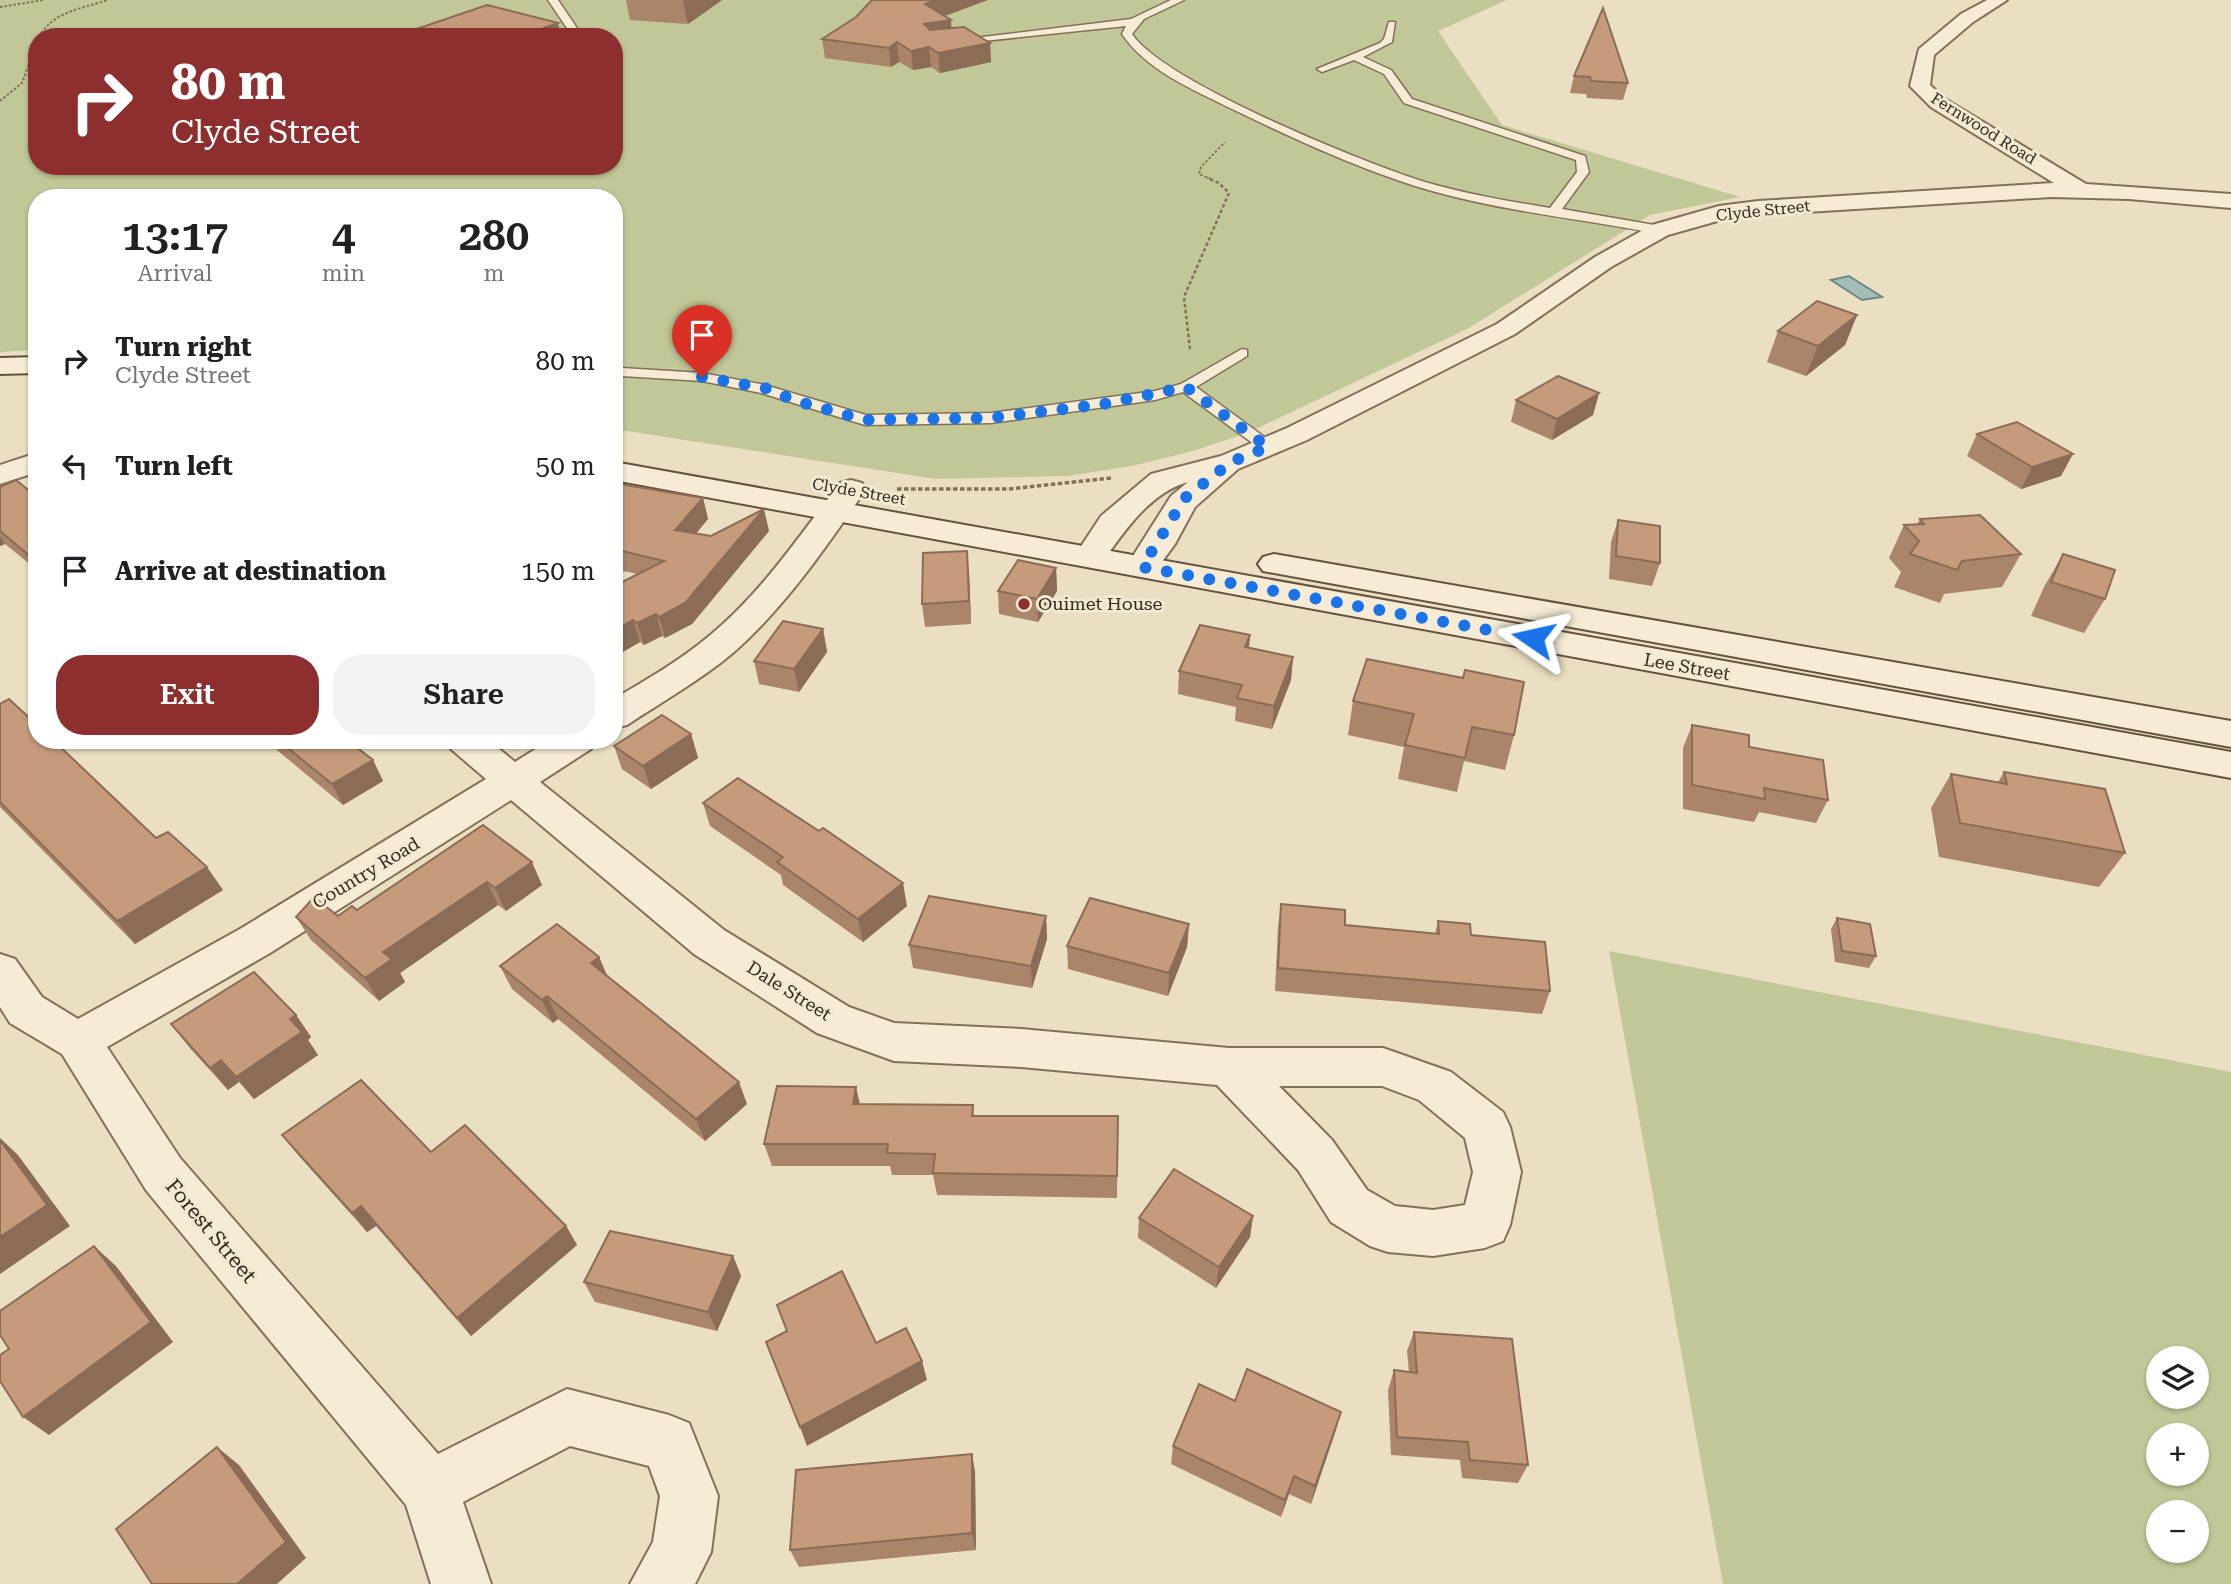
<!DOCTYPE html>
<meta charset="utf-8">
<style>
body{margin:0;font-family:"Roboto Serif",serif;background:#f2f2f2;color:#202124;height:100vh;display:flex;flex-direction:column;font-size:26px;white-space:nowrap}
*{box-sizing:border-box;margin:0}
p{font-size:23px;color:#757577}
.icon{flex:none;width:38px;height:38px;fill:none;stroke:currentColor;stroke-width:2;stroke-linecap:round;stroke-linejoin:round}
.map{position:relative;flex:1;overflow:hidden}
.details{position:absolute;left:28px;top:189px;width:595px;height:560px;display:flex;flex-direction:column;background:#fff;border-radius:28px;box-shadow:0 2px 5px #0004}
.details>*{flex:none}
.guide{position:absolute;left:28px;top:28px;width:595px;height:147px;border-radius:28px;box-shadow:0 2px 5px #0004;background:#8d2f2f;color:#fff;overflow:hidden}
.fabs{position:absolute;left:2146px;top:1346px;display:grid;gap:14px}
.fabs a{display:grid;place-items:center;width:63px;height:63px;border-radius:50%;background:#fff;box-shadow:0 2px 5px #0004;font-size:35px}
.pin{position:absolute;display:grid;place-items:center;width:60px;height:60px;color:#fff;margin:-72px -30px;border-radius:50% 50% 50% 0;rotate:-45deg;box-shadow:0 0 7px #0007}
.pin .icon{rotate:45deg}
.me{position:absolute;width:77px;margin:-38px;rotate:281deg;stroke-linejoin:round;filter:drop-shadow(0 0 5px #0008)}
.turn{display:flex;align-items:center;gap:24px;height:147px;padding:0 28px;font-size:32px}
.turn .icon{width:91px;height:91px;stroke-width:2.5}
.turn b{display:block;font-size:49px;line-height:60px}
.eta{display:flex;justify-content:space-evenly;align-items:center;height:119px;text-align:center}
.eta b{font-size:42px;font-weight:600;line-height:49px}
.cta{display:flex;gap:14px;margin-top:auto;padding:14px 28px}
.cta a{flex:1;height:80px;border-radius:28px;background:#8d2f2f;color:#fff;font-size:28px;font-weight:600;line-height:80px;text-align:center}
.cta a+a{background:#f2f2f2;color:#202124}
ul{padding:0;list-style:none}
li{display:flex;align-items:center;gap:21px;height:105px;padding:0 28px}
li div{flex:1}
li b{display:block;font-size:26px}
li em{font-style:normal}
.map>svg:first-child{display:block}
</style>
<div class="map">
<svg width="2231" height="1584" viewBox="0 0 2231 1584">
<rect width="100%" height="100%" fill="#eadfc2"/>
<g fill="#c1c797" fill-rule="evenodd">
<path d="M0,0H1507L1438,31L1502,125L1740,197L1650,215L1467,329L1247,433L1193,451L1132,466L1067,476L936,479L614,429V198H37V350L0,352ZM37,37H614V166H37Z"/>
<path d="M1609,951L2231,1072V1584H1723ZM2158,1358H2196V1396H2158ZM2158,1435H2196V1474H2158ZM2158,1512H2196V1550H2158Z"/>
</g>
<polygon fill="#a4bdb6" stroke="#6c8a83" stroke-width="2" points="1849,276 1882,297 1862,300 1831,280"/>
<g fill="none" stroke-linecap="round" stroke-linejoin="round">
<g stroke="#83705b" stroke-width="3">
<g id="service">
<polygon points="548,0 558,0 583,37 573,37"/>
<path d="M1171,0H1184L1144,19L1132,34C1164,82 1364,163 1425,182C1466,194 1508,201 1550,208L1577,172L1576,160L1404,103L1384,74L1354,60L1322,72L1317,69L1380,43L1384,39L1389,22H1395L1392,42L1363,57L1391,70L1412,99L1585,156L1589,172L1562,209L1660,226L1666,230L1660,234C1579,218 1495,211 1415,186C1352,166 1290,137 1230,108C1192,89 1146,70 1122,34L1126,26L955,44L950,41L1131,19Z"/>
<polygon points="1242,349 1247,350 1247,356 1196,387 1274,444 1274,450 1262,450 1183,392 1155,400 991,423 865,425 761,393 702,381 622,376 615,372 622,368 702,373 765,385 866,415 991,413 1155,391 1181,384"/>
</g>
</g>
<g stroke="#83705b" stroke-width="4">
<g id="minor">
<path d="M1987,0H2007L1973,22L1934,55L1930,85L1945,99L2086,184L2231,194V208L2129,199L2051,197L1758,215L1721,220L1668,235L1611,267L1515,334L1307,440L1238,469L1195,507L1175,544L1153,574L1142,577L1131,574L1126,567L1171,496L1188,482C1149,493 1123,533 1101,564L1090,567L1079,564L1074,557L1101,516L1151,474L1221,456L1287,428L1497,324L1595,257L1652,225L1719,206L1758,201L2054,183L1931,107L1910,86L1919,49L1961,14Z"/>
<polygon points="37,453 37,472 0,484 0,465"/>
<path d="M851,480L862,483L866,489C827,546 786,606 734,652C701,680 663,701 627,725L614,728V699C646,680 679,661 708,637C761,594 799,536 840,483Z"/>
<path d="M446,740H488L515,762L550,740H596L591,749L540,782L724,930L849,1007L894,1023L1021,1029L1229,1048H1383L1451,1072L1503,1112L1510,1127L1521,1172L1510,1225L1503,1241L1485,1248L1433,1256L1388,1252L1370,1246L1331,1222L1298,1170L1217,1085L1021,1067L894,1061L817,1033L694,954L511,800L270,953L107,1047L180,1158L438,1454L567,1389L669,1415L689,1423L718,1496L711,1552L695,1584H630L653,1542L660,1496L649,1466L570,1446L463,1502L491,1584H431L406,1505L146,1190L62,1054L10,1023L0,1007V954L15,959L42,997L78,1019L240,929L486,779L451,749ZM1279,1086H1382L1419,1100L1465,1138L1473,1172L1465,1205L1433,1210L1395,1206L1367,1190L1332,1140Z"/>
</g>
</g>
<g stroke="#65523e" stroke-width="4">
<g id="secondary">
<polygon points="37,357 37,373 0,374 0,358"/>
<polygon points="614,462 2231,752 2231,778 614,480"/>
<polygon points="1274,554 2231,721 2231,747 1263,571 1258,564 1263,557"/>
</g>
</g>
<g stroke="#83705b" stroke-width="2" stroke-dasharray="2.5 2" stroke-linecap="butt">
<polyline points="0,7 43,0"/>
<path d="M39,37C53,11 82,9 107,0"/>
<polyline points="0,101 22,83 37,42"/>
<polyline points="1211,179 1199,174 1201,167 1225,142"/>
</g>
<polyline stroke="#83705b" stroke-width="2.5" stroke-dasharray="3.5 2.5" stroke-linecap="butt" points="1190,349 1184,297 1229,193 1219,183 1207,178"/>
<polyline stroke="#83705b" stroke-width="3.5" stroke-dasharray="4.5 2.5" stroke-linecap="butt" points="897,489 1008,489 1112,478"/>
<use href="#service" fill="#f6ecd5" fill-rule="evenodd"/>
<use href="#minor" fill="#f6ecd5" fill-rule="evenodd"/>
<use href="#secondary" fill="#f6ecd5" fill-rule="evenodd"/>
</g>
<g fill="#aa856a">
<polygon points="626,0 722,0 688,24 630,20"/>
<polygon points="1603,8 1628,83 1623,100 1587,98 1586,94 1570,93 1574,76"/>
<polygon points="945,16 951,20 951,28 990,43 991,62 940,73 931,67 913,70 899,62 891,67 825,58 822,39"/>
<polygon points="1857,315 1845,345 1806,376 1767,362 1778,331"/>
<polygon points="1599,393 1593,415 1552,440 1511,422 1516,400"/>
<polygon points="1977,434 2061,476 2021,489 1967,456"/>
<polygon points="614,483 703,498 708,519 696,534 711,536 769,531 692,624 665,638 662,636 644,645 640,642 614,657 614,586 637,574 614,569"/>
<polygon points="0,487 37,497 37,570 5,544 0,546"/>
<polygon points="1920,519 2021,554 2002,587 1944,594 1940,603 1894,587 1901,572 1889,558 1904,525 1917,524"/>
<polygon points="1618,520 1660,563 1652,586 1609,579 1611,542"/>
<polygon points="2063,554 2105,599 2084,633 2031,616 2044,587"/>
<polygon points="1056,568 1057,591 1038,622 999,614 998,591"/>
<polygon points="969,573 971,624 925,627 922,604"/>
<polygon points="823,629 827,652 799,692 759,684 754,661"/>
<polygon points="1250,635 1249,647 1293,657 1291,680 1272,729 1235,721 1236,707 1178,694 1179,671"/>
<polygon points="1353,701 1514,735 1505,770 1464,761 1457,792 1398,779 1404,747 1348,735"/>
<polygon points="0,704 156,838 223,890 135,944 0,807"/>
<polygon points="1692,725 1749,747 1828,800 1816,823 1759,812 1754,822 1683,809 1683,748"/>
<polygon points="691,734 698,758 651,789 622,769 614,746"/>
<polygon points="265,740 347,740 373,760 383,781 343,805"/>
<polygon points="2004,772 2125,853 2099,887 1939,857 1931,808 1951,774 1998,782"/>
<polygon points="703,803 907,906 863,942 783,885 781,875 710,826"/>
<polygon points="483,825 542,885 506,911 498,905 400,973 405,982 379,1001 311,940 296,917 338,916 357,910"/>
<polygon points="1281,904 1345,925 1435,934 1438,921 1471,935 1550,991 1542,1014 1275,991 1278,927"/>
<polygon points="1046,916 1047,939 1032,988 913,968 909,945"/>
<polygon points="1837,918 1876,956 1869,968 1835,962 1831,929"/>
<polygon points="1189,924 1187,947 1168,996 1068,969 1067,946"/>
<polygon points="599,957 607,976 747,1104 705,1141 558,1019 553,1023 512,989 500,966"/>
<polygon points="296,1015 311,1037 308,1040 318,1055 254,1099 239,1082 228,1090 189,1047 171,1024"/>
<polygon points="860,1104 973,1105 974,1116 1118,1116 1117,1198 937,1195 933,1175 892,1175 890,1166 772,1166 764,1144"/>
<polygon points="282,1135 431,1152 566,1226 577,1245 471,1336 376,1226 367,1232 298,1155"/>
<polygon points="1253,1216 1250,1237 1216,1288 1138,1238 1139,1218"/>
<polygon points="733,1256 741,1276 717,1331 595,1302 584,1282"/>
<polygon points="1414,1332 1528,1465 1518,1483 1462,1478 1460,1460 1391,1455 1388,1390 1394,1370 1409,1372 1407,1351"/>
<polygon points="1235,1401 1341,1412 1311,1504 1289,1494 1281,1517 1171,1464 1173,1446"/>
<polygon points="972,1454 975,1472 976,1550 799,1567 790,1550"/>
</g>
<g fill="#8b6c56">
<polygon points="684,0 722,0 688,24 683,1"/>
<polygon points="937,0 988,0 926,23 925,4"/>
<polygon points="951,20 952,38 926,42 924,24"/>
<polygon points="558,23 561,37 518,37"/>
<polygon points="897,42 899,62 891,67 889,48"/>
<polygon points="990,43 991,62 940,73 938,53"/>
<polygon points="929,47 931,67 913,70 911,51"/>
<polygon points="1857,315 1845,345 1806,376 1818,346"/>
<polygon points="1599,393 1593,415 1552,440 1557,419"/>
<polygon points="2073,454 2061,476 2021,489 2032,467"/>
<polygon points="703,498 708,519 680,551 675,530"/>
<polygon points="764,509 769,531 692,624 665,638 659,617"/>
<polygon points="0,536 5,544 0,546"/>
<polygon points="967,551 969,573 971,624 969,601"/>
<polygon points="1056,568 1057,591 1038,622 1037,599"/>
<polygon points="656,614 662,636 644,645 637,623"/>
<polygon points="633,620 640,642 614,657 614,631"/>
<polygon points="823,629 827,652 799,692 794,669"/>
<polygon points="1250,635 1248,658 1245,647"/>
<polygon points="1293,657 1291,680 1272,729 1274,706"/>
<polygon points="691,734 698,758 651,789 643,766"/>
<polygon points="373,760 383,781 343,805 332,784"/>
<polygon points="532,862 542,885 506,911 495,888"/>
<polygon points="207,867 223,890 135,944 117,921"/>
<polygon points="487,882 498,905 400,973 405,982 379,1001 365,978 383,952"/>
<polygon points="903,883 907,906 863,942 858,919"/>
<polygon points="1046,916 1047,939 1032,988 1031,966"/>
<polygon points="1189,924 1187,947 1168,996 1169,973"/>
<polygon points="599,957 609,980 591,963"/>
<polygon points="547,996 558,1019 553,1023 542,1000"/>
<polygon points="296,1015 311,1037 308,1040 318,1055 254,1099 236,1077 290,1019"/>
<polygon points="221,1060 239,1082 228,1090 210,1068"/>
<polygon points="739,1082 747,1104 705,1141 696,1119"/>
<polygon points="856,1087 861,1109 853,1104"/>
<polygon points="0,1138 18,1155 70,1226 0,1274"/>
<polygon points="361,1206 376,1226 367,1232 352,1213"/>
<polygon points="1253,1216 1250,1237 1216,1288 1219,1267"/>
<polygon points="566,1226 577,1245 471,1336 457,1318"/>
<polygon points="94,1246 116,1266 173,1342 49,1435 23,1417"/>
<polygon points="733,1256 741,1276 717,1331 708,1312"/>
<polygon points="922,1361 927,1380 807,1446 800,1427"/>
<polygon points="1341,1412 1336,1430 1311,1504 1315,1486"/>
<polygon points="217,1447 239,1465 306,1558 277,1584 237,1584"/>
<polygon points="972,1454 975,1472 976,1550 972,1533"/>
<polygon points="1294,1476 1289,1494 1281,1517 1285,1500"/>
</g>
<g fill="#c69b7b" stroke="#8b6c56" stroke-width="2">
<polygon points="872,0 937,0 925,4 951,20 924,24 930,30 964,27 990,43 938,53 929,47 911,51 897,42 889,48 822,39 856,17"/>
<polygon points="487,5 558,23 518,37 393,37"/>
<polygon points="1603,8 1628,83 1591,81 1590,77 1574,76"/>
<polygon points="1817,301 1857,315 1818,346 1778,331"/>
<polygon points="1558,376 1599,393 1557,419 1516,400"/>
<polygon points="2017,422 2073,454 2032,467 1977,434"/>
<polygon points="16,480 37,497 37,562 0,531 0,487"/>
<polygon points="614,483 703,498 675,530 711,536 764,509 686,602 659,617 656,614 637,623 633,620 614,631 614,586 664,561 614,549"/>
<polygon points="1980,515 2021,554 1962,561 1957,570 1910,554 1919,541 1904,525 1924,524 1920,519"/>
<polygon points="1618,520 1660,526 1660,563 1616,556"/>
<polygon points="967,551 969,601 922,604 923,553"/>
<polygon points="2063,554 2115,570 2105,599 2051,582"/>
<polygon points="1018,560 1056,568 1037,599 998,591"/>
<polygon points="783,621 823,629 794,669 754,661"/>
<polygon points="1200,625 1250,635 1245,647 1293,657 1274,706 1237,698 1242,685 1179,671"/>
<polygon points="1367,659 1463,678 1465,670 1524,682 1514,735 1472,727 1465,758 1405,745 1414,714 1353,701"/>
<polygon points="9,699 37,725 37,740 53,740 156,838 168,832 207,867 117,921 0,802 0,704"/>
<polygon points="662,715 691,734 643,766 614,746"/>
<polygon points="1692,725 1749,735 1749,747 1823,760 1828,800 1764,788 1765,799 1692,785"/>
<polygon points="278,740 347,740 373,760 332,784"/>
<polygon points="2004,772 2105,789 2125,853 1960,823 1951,774 2007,784"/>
<polygon points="738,778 819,831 823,828 903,883 858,919 777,862 783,857 703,803"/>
<polygon points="483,825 532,862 495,888 487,882 383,952 392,959 365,978 296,917 314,897 338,916 352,906 357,910"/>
<polygon points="929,896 1046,916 1031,966 909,945"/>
<polygon points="1090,898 1189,924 1169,973 1067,946"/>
<polygon points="1281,904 1345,910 1345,925 1439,934 1438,921 1470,924 1471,935 1545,942 1550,991 1278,968"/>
<polygon points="1837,918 1870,924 1876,956 1842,951"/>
<polygon points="557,924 599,957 591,963 739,1082 696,1119 547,996 542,1000 500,966"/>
<polygon points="254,972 296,1015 290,1019 302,1032 236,1077 221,1060 210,1068 171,1024"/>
<polygon points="361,1080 431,1152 465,1125 566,1226 457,1318 361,1206 352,1213 282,1135"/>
<polygon points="777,1086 856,1087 853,1104 973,1105 972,1116 1118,1116 1117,1176 933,1173 935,1154 887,1153 888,1144 764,1144"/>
<polygon points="0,1140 47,1205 0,1237"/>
<polygon points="1174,1169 1253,1216 1219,1267 1139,1218"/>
<polygon points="610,1231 733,1256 708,1312 584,1282"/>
<polygon points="94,1246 151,1322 23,1417 0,1381 0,1355 9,1349 0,1335 0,1311"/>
<polygon points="842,1271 876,1343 906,1328 922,1361 800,1427 766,1342 787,1331 777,1305"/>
<polygon points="1414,1332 1512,1339 1528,1465 1470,1460 1468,1442 1397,1437 1394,1370 1417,1373"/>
<polygon points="1247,1369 1341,1412 1315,1486 1294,1476 1285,1500 1173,1446 1199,1384 1235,1401"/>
<polygon points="217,1447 286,1542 237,1584 152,1584 116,1529"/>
<polygon points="972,1454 972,1533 790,1550 796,1470"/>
</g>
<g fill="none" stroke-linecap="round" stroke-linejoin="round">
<polyline stroke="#1a73e8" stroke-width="12" stroke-dasharray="0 21.6" points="702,377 765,388 793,400 865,420 991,418 1104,404 1186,387 1268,447 1231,462 1185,498 1142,567 1533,638"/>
</g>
<circle fill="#8d2f2f" stroke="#f2e9d1" stroke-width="2.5" cx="1024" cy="604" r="7"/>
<g text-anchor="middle" stroke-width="6" stroke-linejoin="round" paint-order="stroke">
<g font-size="16" fill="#34291e" stroke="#f2e9d1">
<text transform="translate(1984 128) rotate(32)" y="6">Fernwood Road</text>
<text transform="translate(1763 210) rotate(-6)" y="6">Clyde Street</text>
<text transform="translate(859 491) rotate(10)" y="6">Clyde Street</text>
</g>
<g font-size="18" fill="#34291e" stroke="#f2e9d1" text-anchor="start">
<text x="1038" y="610">Ouimet House</text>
</g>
<g font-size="18" fill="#34291e" stroke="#f2e9d1">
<text transform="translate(1687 667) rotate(10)" y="6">Lee Street</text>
<text transform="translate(366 873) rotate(-31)" y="6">Country Road</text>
<text transform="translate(789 991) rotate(32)" y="6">Dale Street</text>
</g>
<g font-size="21" fill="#34291e" stroke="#f2e9d1">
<text transform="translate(211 1231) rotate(50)" y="7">Forest Street</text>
</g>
</g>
</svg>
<div class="fabs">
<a><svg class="icon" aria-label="layers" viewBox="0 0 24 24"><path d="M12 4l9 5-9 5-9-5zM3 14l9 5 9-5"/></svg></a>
<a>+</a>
<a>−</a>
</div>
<div class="pin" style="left:702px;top:377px;background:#d93025"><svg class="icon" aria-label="arrive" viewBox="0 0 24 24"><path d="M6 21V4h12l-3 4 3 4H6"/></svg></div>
<svg class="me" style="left:1533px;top:638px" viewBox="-20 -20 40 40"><path d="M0-17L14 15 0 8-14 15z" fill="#1a73e8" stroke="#fff" stroke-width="4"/></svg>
<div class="guide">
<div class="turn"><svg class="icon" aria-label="right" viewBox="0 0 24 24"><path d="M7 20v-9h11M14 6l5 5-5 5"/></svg><div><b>80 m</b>Clyde Street</div></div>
</div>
<section class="details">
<div class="eta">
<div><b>13:17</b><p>Arrival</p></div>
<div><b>4</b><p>min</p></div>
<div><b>280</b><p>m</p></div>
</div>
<ul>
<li><svg class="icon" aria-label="right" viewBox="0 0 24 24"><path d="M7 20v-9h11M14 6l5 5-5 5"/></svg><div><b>Turn right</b><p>Clyde Street</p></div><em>80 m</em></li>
<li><svg class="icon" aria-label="left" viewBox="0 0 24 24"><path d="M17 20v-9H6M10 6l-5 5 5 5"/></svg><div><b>Turn left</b></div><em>50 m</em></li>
<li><svg class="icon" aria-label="arrive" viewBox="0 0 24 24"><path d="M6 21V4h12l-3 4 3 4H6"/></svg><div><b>Arrive at destination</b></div><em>150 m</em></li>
</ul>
<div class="cta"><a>Exit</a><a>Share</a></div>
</section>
</div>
